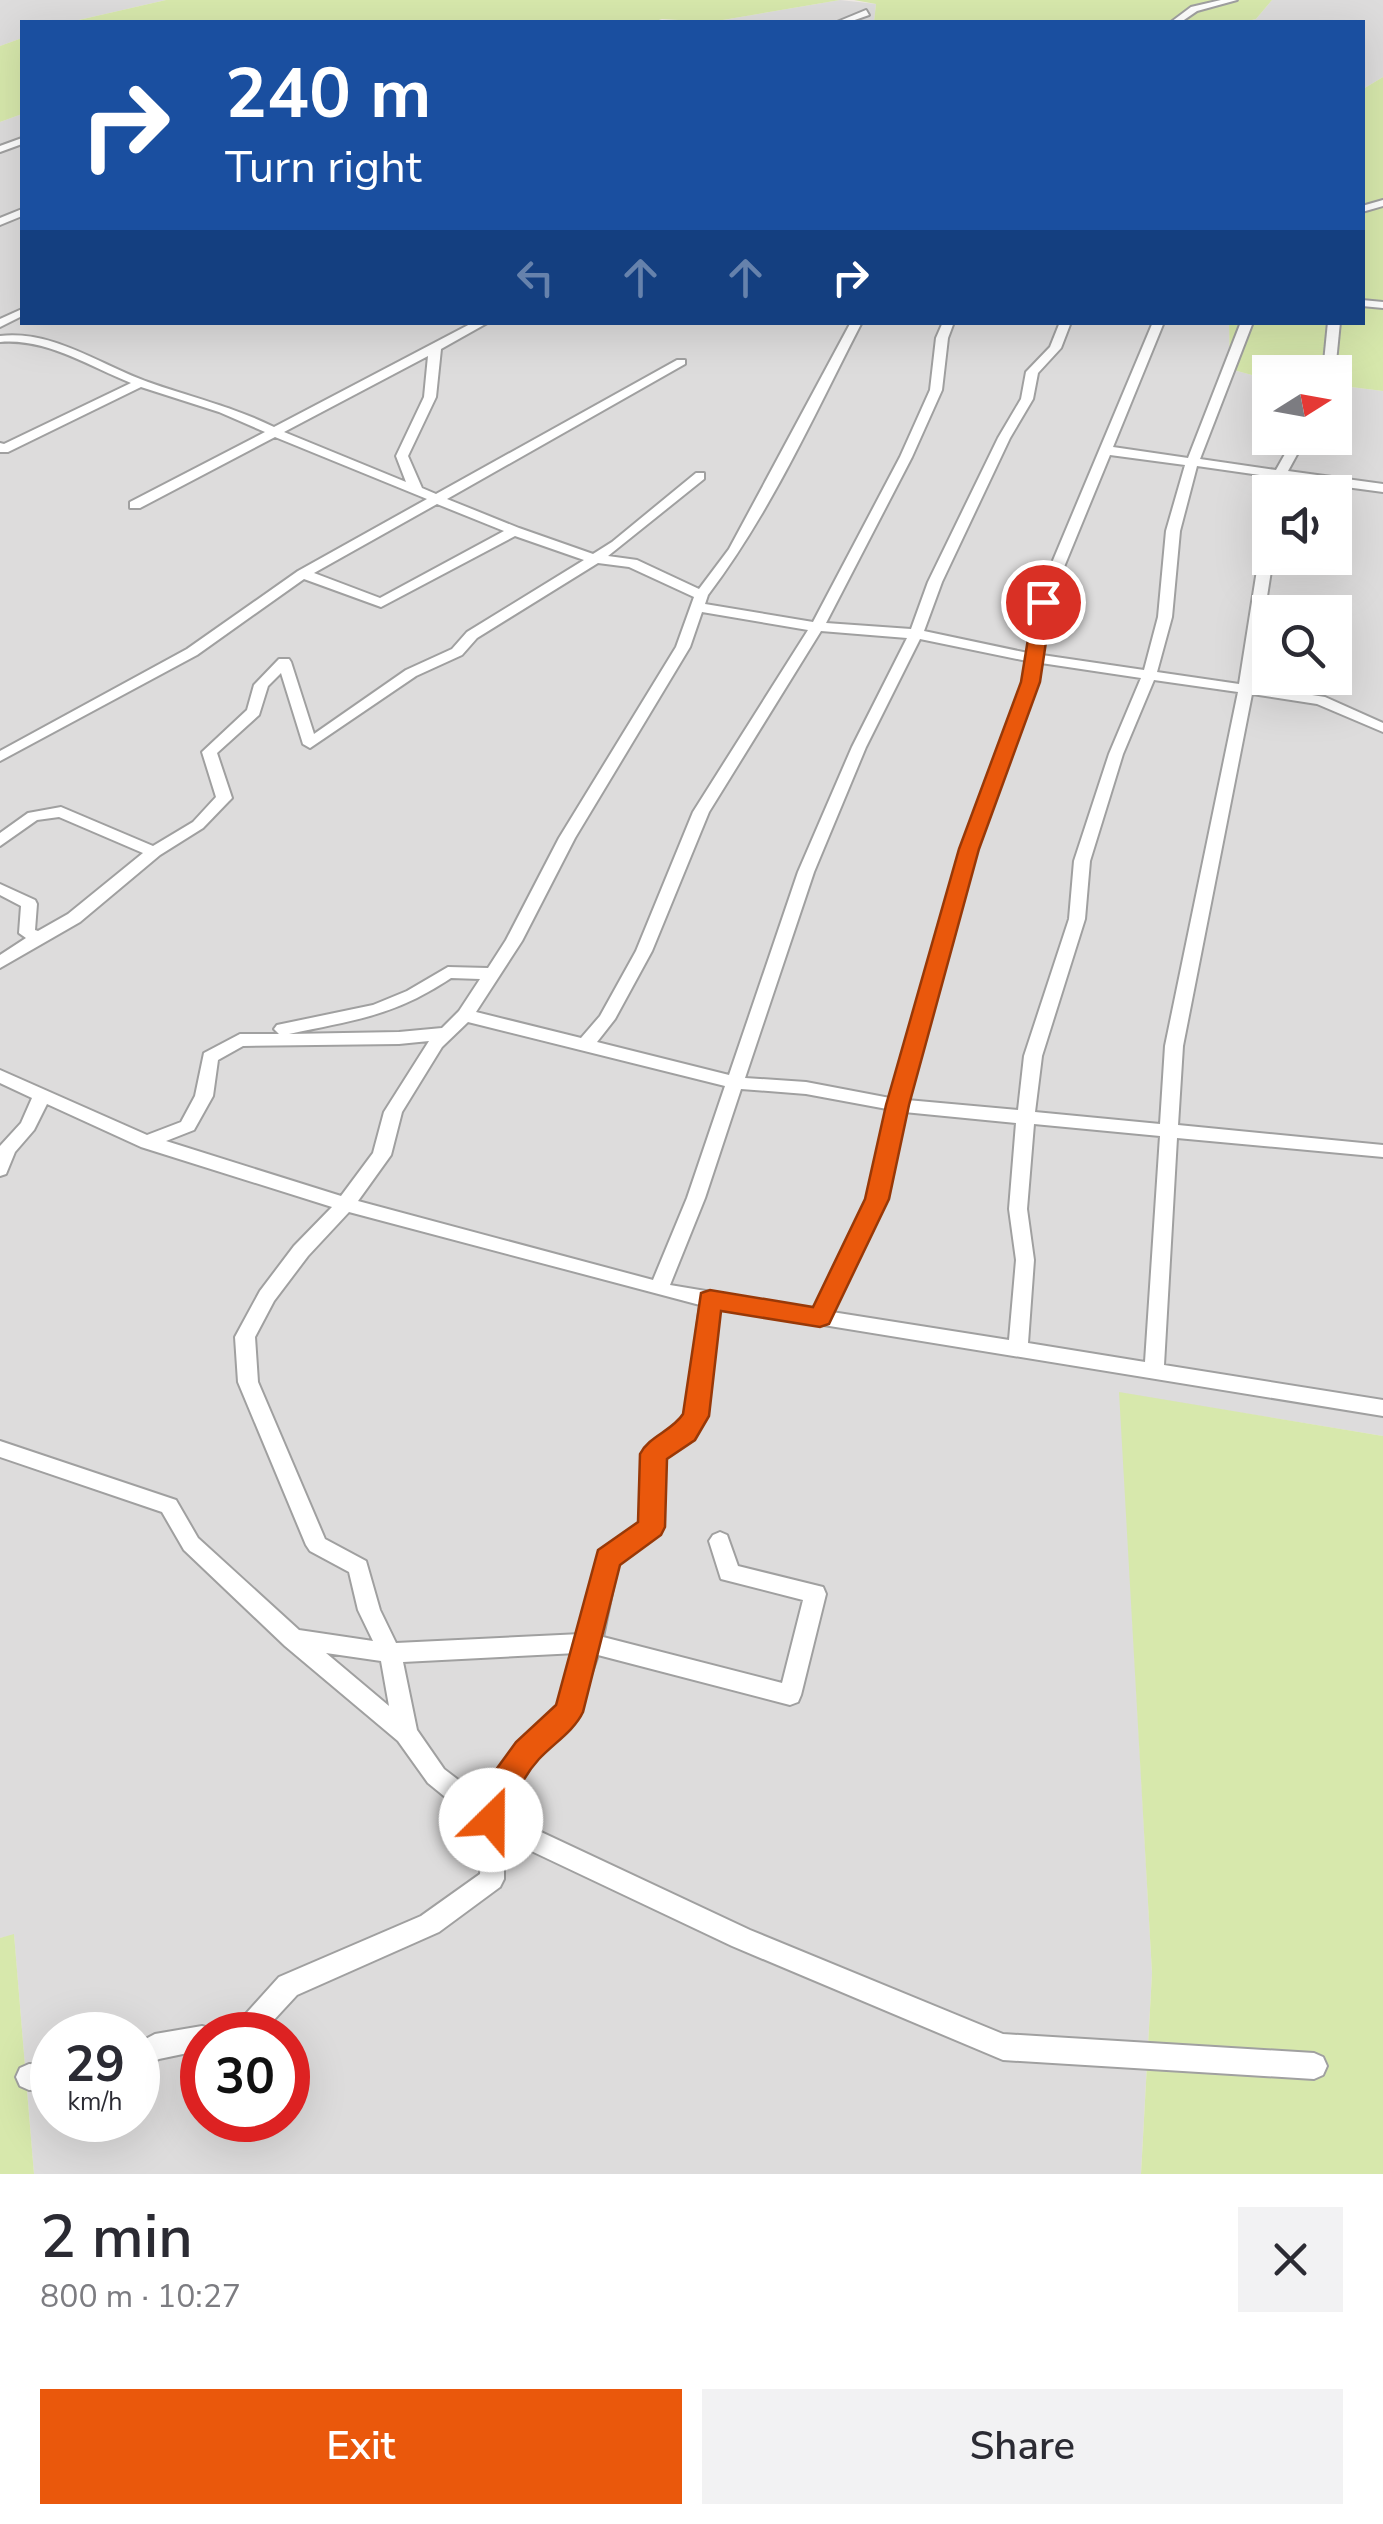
<!DOCTYPE html>
<meta charset="utf-8">
<style>
body{margin:0;font-family:"Nunito Sans",sans-serif;background:#f2f2f3;color:#2b2b33;height:100vh;display:flex;flex-direction:column;font-size:38px;white-space:nowrap}
*{box-sizing:border-box;margin:0}
p{font-size:32px;color:#7c7c81}
.icon{flex:none;width:55px;height:55px;fill:none;stroke:currentColor;stroke-width:2;stroke-linecap:round;stroke-linejoin:round}
.map{position:relative;height:2174px;overflow:hidden}
.drawer{display:flex;flex-direction:column;background:#fff;flex:1}
.drawer>*{flex:none}
.guide{position:absolute;left:20px;top:20px;width:1345px;height:305px;border-radius:0px;box-shadow:0 10px 40px #0002;background:#1a4fa0;color:#fff;overflow:hidden}
.needle{width:65px;rotate:79deg}
.tools{position:absolute;left:1252px;top:355px;display:grid;gap:20px}
.tools a{display:grid;place-items:center;width:100px;height:100px;border-radius:0px;background:#fff;box-shadow:0 10px 40px #0002;font-size:50px}
.speed{position:absolute;left:30px;top:2012px;display:flex;gap:20px;font-size:50px;font-weight:700;text-align:center}
.speed>*{display:grid;place-content:center;width:130px;height:130px;border-radius:50%;background:#fff;box-shadow:0 10px 40px #0002;line-height:1}
.speed small{font-size:25px;font-weight:400}
.speed .limit{border:15px solid #d22;background:#fff;color:#111}
.pin{position:absolute;display:grid;place-items:center;width:85px;height:85px;color:#fff;margin:-42px;border:5px solid #fff;border-radius:50%;box-shadow:0 2px 10px #0007}
.me{position:absolute;width:110px;margin:-55px;rotate:23deg;stroke-linejoin:round;filter:drop-shadow(0 0 8px #0008)}
.turn{display:flex;align-items:center;gap:35px;height:210px;padding:0 40px;font-size:45px}
.turn .icon{width:130px;height:130px;stroke-width:2.5}
.turn b{display:block;font-size:70px;line-height:85px}
.lanes{display:flex;align-items:center;height:95px;padding:0 40px;background:#0003;justify-content:center;gap:50px;direction:ltr}
.lanes .off{opacity:.35}
.round{display:grid;place-items:center;flex:none;width:105px;height:105px;border-radius:0px;background:#f2f2f3}
.summary{display:flex;align-items:center;justify-content:space-between;height:170px;padding:0 40px}
h1{font-size:60px;font-weight:600;line-height:75px}
.cta{display:flex;gap:20px;margin-top:auto;padding:20px 40px}
.cta a{flex:1;height:115px;border-radius:0px;background:#ea580c;color:#fff;font-size:40px;font-weight:600;line-height:115px;text-align:center}
.cta a+a{background:#f2f2f3;color:#2b2b33}
.map>svg:first-child{display:block}
</style>
<div class="map">
<svg width="1383" height="2174" viewBox="0 0 1383 2174">
<rect width="100%" height="100%" fill="#efeae5"/>
<g fill="#dddcdc" fill-rule="evenodd">
<polygon points="0,0 166,0 70,22 22,22 22,38 0,46"/>
<polygon points="840,0 876,4 874,22 711,22"/>
<polygon points="1272,0 1383,0 1383,77 1363,89 1362,22 1244,22 1256,19"/>
<path d="M22,114V322L1229,323L1230,369L1270,380V438H1335V385L1383,391V1436L1120,1393L1152,1973L1141,2174H34L14,1935L0,1938V122ZM1270,492H1335V558H1270ZM1270,612H1335V678H1270ZM52,2035H138V2120H52ZM202,2035H288V2120H202Z"/>
</g>
<g fill="#d7e8ac">
<polygon points="166,0 840,0 711,22 662,19 652,22 70,22"/>
<polygon points="854,0 1272,0 1256,19 1244,22 874,22 876,4"/>
<polygon points="22,38 22,114 0,122 0,46"/>
<polygon points="1383,77 1383,391 1335,385 1335,372 1270,372 1270,380 1230,369 1229,323 1362,322 1363,89"/>
<polygon points="1119,1392 1383,1436 1383,2174 1141,2174 1152,1973"/>
<polygon points="14,1934 34,2174 0,2174 0,1938"/>
</g>
<g fill="none" stroke-linecap="round" stroke-linejoin="round">
<g stroke="#a0a0a0" stroke-width="4">
<g id="minor">
<polygon points="1221,0 1237,0 1197,11 1181,22 1171,22 1191,7"/>
<polygon points="866,10 869,15 849,22 837,22"/>
<polygon points="22,138 22,144 0,152 0,146"/>
<polygon points="1383,200 1383,206 1362,212 1362,206"/>
<polygon points="22,209 22,216 0,225 0,218"/>
<polygon points="1362,300 1383,302 1383,308 1362,306"/>
<polygon points="22,309 22,316 0,327 0,319"/>
<path d="M474,322H489L441,349L436,397L408,456L422,488L436,494L677,360H685V364L447,499L519,528L593,554L612,542L696,473H704V479L608,556L637,560L699,589L729,549L851,322H862C814,415 771,512 708,595L705,604L813,622L900,457L930,390L936,338L943,322H954L948,338L942,390L912,457L826,623L911,629L928,582L998,438L1021,399L1026,372L1050,347L1060,322H1071L1061,348L1038,373L1033,399L1010,438L942,582L924,631L1028,653L1036,601L1153,322H1164L1113,447L1188,458L1241,322H1253L1200,459L1276,470L1294,438H1306L1288,471L1383,484V492L1286,479L1283,492H1271L1274,477L1197,466L1180,531L1172,617L1157,672L1239,684L1263,532L1270,528V558H1273L1253,686L1325,697L1383,723V732L1317,704L1252,694L1183,1046L1178,1125L1383,1145V1157L1177,1138L1164,1365L1383,1400V1416L719,1308L706,1416L692,1439L663,1458V1527L659,1533L618,1563L603,1637L782,1683L803,1600L721,1579L709,1541L713,1535L720,1532L727,1535L738,1566L823,1587L826,1594L801,1695L798,1702L790,1705L598,1655L575,1720L528,1768L513,1792L507,1816L750,1930L1003,2034L1314,2053L1323,2057L1327,2066L1323,2075L1314,2079L1003,2060L732,1946L504,1838V1879L500,1887L439,1932L297,1995L260,2035H202V2050L159,2059L138,2069V2043L155,2034L202,2026L209,2028L219,2023L242,2018L279,1977L421,1916L480,1874L482,1827L428,1783L398,1741L285,1646L184,1550L162,1512L0,1457V1441L176,1500L198,1538L299,1630L373,1641L358,1610L349,1572L310,1551L306,1545L238,1382L235,1337L260,1291L294,1246L332,1207L141,1147L47,1104L34,1130L15,1152L6,1174L0,1176V1146L21,1123L32,1098L0,1083V1070L147,1135L181,1122L195,1096L204,1053L240,1034H279L274,1029L277,1025L373,1005L407,991L448,967L488,968L506,940L559,838L676,647L694,597L629,567L598,563L477,638L462,655L416,676L310,748L303,744L281,673L268,686L259,715L217,753L232,798L229,801L203,828L160,855L80,922L0,968V955L26,938L19,933L21,906L0,895V884L35,900L37,904L35,930L38,931L68,914L143,853L59,817L37,820L0,846V833L28,813L61,807L153,846L193,822L216,797L202,752L247,710L254,685L279,659H289L291,662L314,734L406,670L452,649L467,632L584,560L515,536L381,607L304,579L197,655L0,761V751L187,649L298,571L427,499L275,437L140,508H130V502L265,432L219,412L141,387L8,452H0V443L4,444L131,383C88,366 47,338 0,342V336C54,330 100,365 148,382C190,397 234,407 274,427ZM428,356L424,397L396,456L406,482L284,432ZM1110,455L1185,465L1166,531L1158,617L1144,670L1042,655L1050,601ZM437,504L504,531L380,598L314,573ZM702,612L808,630L693,812L636,951L600,1016L581,1038L476,1012L522,941L575,838L690,647ZM821,631L907,638L852,747L798,872L729,1075L597,1042L615,1019L652,951L709,812ZM920,639L1027,661L1024,682L961,849L890,1098L806,1082L745,1078L814,872L866,747ZM1041,663L1141,678L1109,754L1074,861L1069,919L1024,1056L1018,1110L907,1100L977,849L1038,682ZM1154,680L1238,692L1165,1046L1160,1124L1035,1112L1042,1056L1085,919L1090,861L1123,754ZM451,978L480,979L459,1011L442,1028L399,1032L289,1034C355,1020 394,1016 451,978ZM468,1022L725,1086L687,1198L653,1280L358,1201L391,1155L402,1112L442,1047ZM429,1041L384,1112L373,1153L341,1196L166,1141L194,1130L213,1096L218,1060L243,1046L399,1044ZM741,1089L806,1094L887,1109L868,1199L814,1309L670,1285L705,1198ZM904,1112L1016,1123L1009,1209L1016,1260L1009,1340L832,1312L886,1199ZM1034,1124L1160,1136L1145,1362L1028,1343L1034,1260L1027,1209ZM349,1212L700,1305L686,1415C675,1432 654,1438 643,1454L642,1523L600,1552L581,1634L396,1643L380,1610L366,1561L325,1539L258,1382L255,1337L274,1301L308,1256ZM326,1653L381,1661L389,1706ZM577,1653L559,1705L511,1753L501,1768L487,1802L444,1769L417,1730L403,1662Z"/>
<polygon points="1328,322 1340,322 1335,372 1323,372"/>
<polygon points="29,2064 52,2065 52,2089 29,2090 20,2086 16,2077 20,2068"/>
</g>
</g>
<use href="#minor" fill="#fff" fill-rule="evenodd"/>
</g>
<path fill="#ea580c" stroke="#983908" stroke-width="2.5" d="M1043,596L1052,602L1040,682L979,849L909,1105L889,1199L829,1324L820,1327L721,1311L709,1416L695,1440L667,1459L665,1527L661,1535L620,1565L583,1712C574,1731 554,1743 539,1759C518,1782 514,1803 502,1830L491,1834L481,1830L476,1820L487,1782L516,1742L556,1705L598,1550L638,1522L640,1454C649,1436 672,1431 683,1414L701,1293L710,1290L813,1307L865,1199L886,1105L959,849L1021,682L1034,602Z"/>
</svg>
<div class="tools">
<a><svg class="needle" viewBox="-14 -14 28 28"><path d="M0-13l5 13h-10z" fill="#e53935"/><path d="M0 13l5-13h-10z" fill="#7c7c81"/></svg></a>
<a><svg class="icon" aria-label="sound" viewBox="0 0 24 24"><path d="M4 9h4l5-4v14l-5-4H4zM17 9q2 3 0 6"/></svg></a>
<a><svg class="icon" aria-label="search" viewBox="0 0 24 24"><circle cx="10" cy="10" r="6"/><path d="M15 15l6 6"/></svg></a>
</div>
<div class="speed"><div>29<small>km/h</small></div><div class="limit">30</div></div>
<div class="pin" style="left:1043px;top:602px;background:#d93025"><svg class="icon" aria-label="arrive" viewBox="0 0 24 24"><path d="M6 21V4h12l-3 4 3 4H6"/></svg></div>
<svg class="me" style="left:491px;top:1820px" viewBox="-20 -20 40 40"><circle r="19" fill="#fff"/><path d="M0-13L10 11 0 6-10 11z" fill="#ea580c"/></svg>
<div class="guide">
<div class="turn"><svg class="icon" aria-label="right" viewBox="0 0 24 24"><path d="M7 20v-9h11M14 6l5 5-5 5"/></svg><div><b>240 m</b>Turn right</div></div>
<div class="lanes"><svg class="icon off" aria-label="left" viewBox="0 0 24 24"><path d="M17 20v-9H6M10 6l-5 5 5 5"/></svg><svg class="icon off" aria-label="ahead" viewBox="0 0 24 24"><path d="M12 20V5M6 11l6-6 6 6"/></svg><svg class="icon off" aria-label="ahead" viewBox="0 0 24 24"><path d="M12 20V5M6 11l6-6 6 6"/></svg><svg class="icon" aria-label="right" viewBox="0 0 24 24"><path d="M7 20v-9h11M14 6l5 5-5 5"/></svg></div>
</div>
</div>
<section class="drawer">
<div class="summary"><div><h1>2 min</h1><p>800 m · 10:27</p></div><a class="round"><svg class="icon" aria-label="close" viewBox="0 0 24 24"><path d="M6 6l12 12M18 6L6 18"/></svg></a></div>
<div class="cta"><a>Exit</a><a>Share</a></div>
</section>
